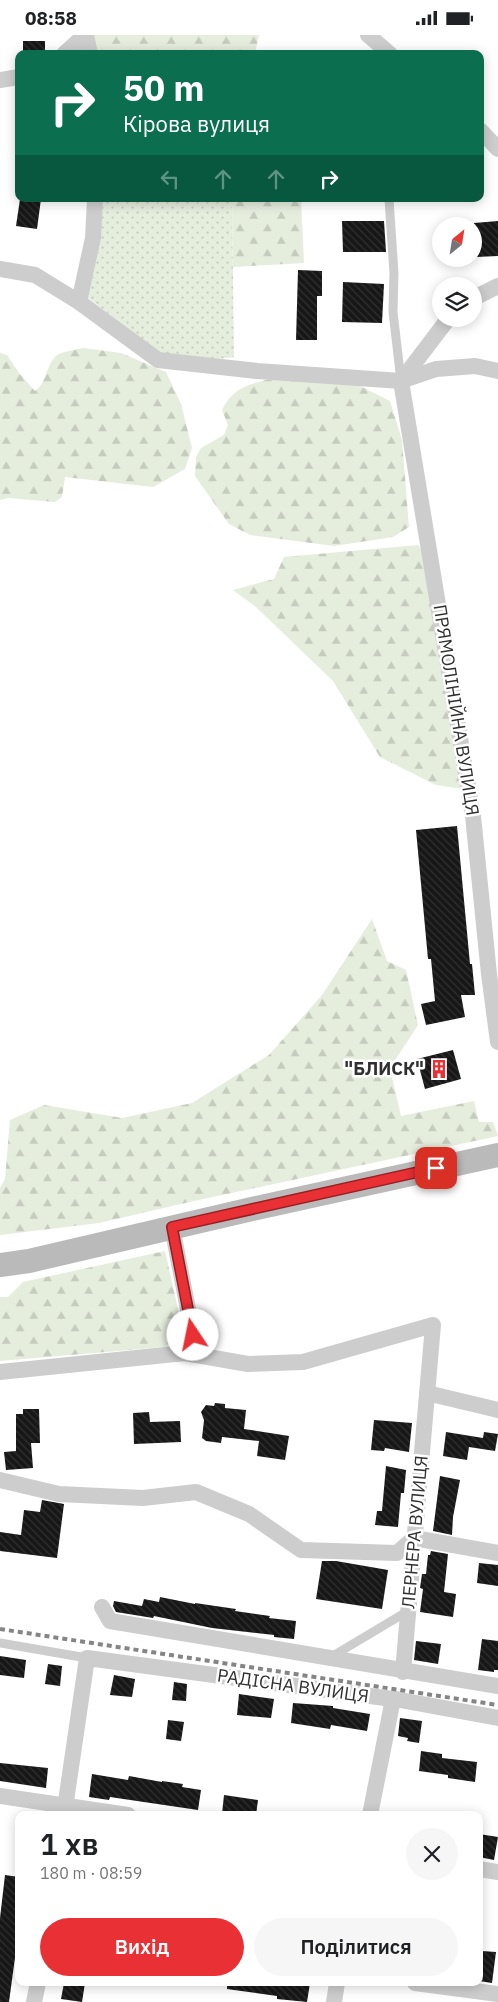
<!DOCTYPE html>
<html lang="uk">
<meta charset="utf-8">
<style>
body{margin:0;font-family:"IBM Plex Sans",sans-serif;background:#f6f6f6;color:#202124;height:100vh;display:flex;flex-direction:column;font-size:19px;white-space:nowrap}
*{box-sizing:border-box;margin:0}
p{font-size:16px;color:#757577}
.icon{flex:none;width:28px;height:28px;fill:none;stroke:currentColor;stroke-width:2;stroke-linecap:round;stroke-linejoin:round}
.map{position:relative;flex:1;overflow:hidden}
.details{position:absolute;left:15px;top:1776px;width:468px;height:175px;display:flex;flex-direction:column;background:#fff;border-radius:10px;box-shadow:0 2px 12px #0003}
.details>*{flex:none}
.hud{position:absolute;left:15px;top:15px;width:469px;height:152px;border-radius:10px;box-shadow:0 2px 12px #0003;background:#0b6e4f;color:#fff;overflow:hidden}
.needle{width:32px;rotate:30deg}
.controls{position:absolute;left:432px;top:182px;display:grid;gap:10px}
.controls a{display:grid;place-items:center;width:50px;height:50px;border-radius:50%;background:#fff;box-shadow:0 2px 12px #0003;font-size:25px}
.pin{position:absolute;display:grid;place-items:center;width:42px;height:42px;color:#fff;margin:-21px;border-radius:10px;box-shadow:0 2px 8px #0006}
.me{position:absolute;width:55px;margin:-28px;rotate:349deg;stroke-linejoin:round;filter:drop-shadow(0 0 4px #0008)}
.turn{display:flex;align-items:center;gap:18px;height:105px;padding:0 25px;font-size:22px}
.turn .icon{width:65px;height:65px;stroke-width:2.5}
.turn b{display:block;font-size:35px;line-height:42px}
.lanes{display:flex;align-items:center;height:48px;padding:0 25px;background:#0003;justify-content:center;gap:25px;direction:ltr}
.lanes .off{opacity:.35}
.round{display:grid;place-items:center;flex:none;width:52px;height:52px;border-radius:26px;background:#f6f6f6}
.summary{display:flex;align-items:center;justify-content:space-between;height:85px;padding:0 25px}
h1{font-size:30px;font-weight:600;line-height:38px}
.cta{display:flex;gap:10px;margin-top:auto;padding:10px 25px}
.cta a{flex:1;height:58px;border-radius:30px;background:#e83035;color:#fff;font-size:20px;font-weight:600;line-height:58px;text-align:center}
.cta a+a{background:#f6f6f6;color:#202124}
.status{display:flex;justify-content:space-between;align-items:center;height:35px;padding:0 25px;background:#fff;direction:ltr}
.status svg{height:14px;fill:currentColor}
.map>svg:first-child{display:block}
</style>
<div class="status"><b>08:58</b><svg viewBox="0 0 49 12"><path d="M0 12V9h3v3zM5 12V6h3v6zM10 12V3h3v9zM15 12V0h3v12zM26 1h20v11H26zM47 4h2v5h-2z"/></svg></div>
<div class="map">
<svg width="498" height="1967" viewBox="0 0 498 1967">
<defs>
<pattern id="grass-dots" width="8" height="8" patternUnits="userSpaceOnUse" patternTransform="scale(1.25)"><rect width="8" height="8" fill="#e5eddd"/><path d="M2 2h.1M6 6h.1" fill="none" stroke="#c5ccbe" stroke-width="1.8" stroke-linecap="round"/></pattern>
<pattern id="forest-firs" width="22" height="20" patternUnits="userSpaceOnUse" patternTransform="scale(1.25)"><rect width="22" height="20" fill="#e5eddd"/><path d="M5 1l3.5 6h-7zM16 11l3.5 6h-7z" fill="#c5ccbe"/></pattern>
<pattern id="building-back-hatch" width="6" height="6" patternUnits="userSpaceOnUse" patternTransform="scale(1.25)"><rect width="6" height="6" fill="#171717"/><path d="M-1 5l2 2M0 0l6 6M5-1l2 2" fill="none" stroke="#303030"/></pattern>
</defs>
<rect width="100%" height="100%" fill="#fff"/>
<polygon fill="url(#grass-dots)" points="100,164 232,166 234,322 218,324 161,318 88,263 101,204"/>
<g fill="url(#forest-firs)">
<polygon points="93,0 259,0 255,19 97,19"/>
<polygon points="171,164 301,164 304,228 233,232 232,166"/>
<path d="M83,313L121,318L166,337L181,369L192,413L185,434L153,452L65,442L62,462L55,467L8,463L0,465V318L7,320L19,338L35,356C47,349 46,326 59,319C66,316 76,315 83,313Z"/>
<path d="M275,343L346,344L390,366L402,405L409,492L393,502L334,511L250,500L229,489L195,441L196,422L201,413L224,400L228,390L222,375C234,351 250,349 275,343Z"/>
<polygon points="418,510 425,520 464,754 436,750 380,722 333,646 256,572 233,555 274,544 284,522"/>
<polygon points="372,884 387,926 406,935 418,990 390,1033 401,1081 474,1066 479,1087 493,1087 498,1101 185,1168 99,1188 0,1200 0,1153 5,1144 10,1085 44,1070 122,1083 192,1068 269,1020 322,960"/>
<polygon points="165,1216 184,1301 165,1312 0,1326 0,1262 8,1262 23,1247"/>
</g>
<g fill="url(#building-back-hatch)">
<rect x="23" y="6" width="22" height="13"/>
<polygon points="20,164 41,164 37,194 16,191"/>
<polygon points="342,186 384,186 386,217 343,217"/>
<polygon points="498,186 498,221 476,222 474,188"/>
<polygon points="298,235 322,236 322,261 317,261 317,305 296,305"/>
<polygon points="343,247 384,249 382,288 342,287"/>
<polygon points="457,791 470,929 472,929 475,960 461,960 465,982 426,990 421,969 435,966 431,924 428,924 416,795"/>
<polygon points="453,1015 461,1044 425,1054 417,1024"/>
<polygon points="215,1368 225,1369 225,1373 246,1375 244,1394 289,1401 285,1425 257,1421 259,1406 222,1402 221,1408 206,1406 202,1403 204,1385 201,1377 206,1370 214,1371"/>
<polygon points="23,1374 39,1374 40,1408 31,1408 33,1433 6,1435 4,1417 16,1416 16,1379 23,1379"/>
<polygon points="149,1377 150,1387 180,1386 181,1407 134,1409 133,1378"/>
<polygon points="374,1385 412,1388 409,1417 385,1413 384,1416 371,1415"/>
<polygon points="446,1397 483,1403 484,1397 498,1399 495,1416 469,1412 467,1425 443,1421"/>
<polygon points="386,1431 406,1435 404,1458 401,1458 398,1492 375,1490 377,1476 382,1476"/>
<polygon points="440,1441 460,1445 453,1482 452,1500 433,1496"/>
<polygon points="42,1465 64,1469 57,1523 0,1516 0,1497 21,1500 24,1475 40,1477"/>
<polygon points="431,1516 448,1519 444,1557 456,1559 453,1582 420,1577 423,1554 420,1553 422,1539 426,1539 428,1520 430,1520"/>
<polygon points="322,1526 336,1526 388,1535 382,1574 316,1564"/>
<polygon points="479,1528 498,1530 498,1551 477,1548"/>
<polygon points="160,1562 195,1569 195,1568 236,1574 235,1576 270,1581 269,1583 296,1586 294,1604 274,1602 274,1600 212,1593 154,1581 153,1583 116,1577 113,1571 114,1566 142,1571 144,1564 159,1567"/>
<polygon points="482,1604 498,1606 498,1635 494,1635 494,1637 478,1635"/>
<polygon points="416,1606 441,1609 438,1629 414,1625"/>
<polygon points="0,1621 26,1625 24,1643 0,1640"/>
<polygon points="48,1629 62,1631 60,1651 45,1649"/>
<polygon points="114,1640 135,1644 132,1662 110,1660"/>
<polygon points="174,1647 187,1649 186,1666 172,1665"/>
<polygon points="239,1659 274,1664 271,1683 237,1680"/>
<polygon points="293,1668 333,1671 333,1673 370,1679 367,1696 331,1690 330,1694 291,1688"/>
<polygon points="400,1683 422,1686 419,1708 407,1706 408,1703 398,1701"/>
<polygon points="168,1685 184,1687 181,1706 166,1704"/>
<polygon points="421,1716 442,1719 442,1723 477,1727 475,1747 448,1743 448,1740 419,1736"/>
<polygon points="0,1728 48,1733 46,1753 0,1746"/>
<polygon points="92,1739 128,1745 129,1741 162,1747 162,1746 183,1749 182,1752 201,1755 198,1775 110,1762 109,1765 89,1762"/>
<polygon points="224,1760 258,1765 256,1780 222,1779"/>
<polygon points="479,1799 498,1802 494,1825 479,1822"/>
<polygon points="5,1840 19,1842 19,1893 9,1967 0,1967 0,1883"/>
<polygon points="482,1916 496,1917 492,1948 479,1946 479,1934 480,1934"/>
<polygon points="64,1948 85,1948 82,1967 61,1964"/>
<polygon points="227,1948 310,1948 307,1967 277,1964 277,1961 227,1954"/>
</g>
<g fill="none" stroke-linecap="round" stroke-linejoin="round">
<g stroke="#cdcdcd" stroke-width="9">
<polyline points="389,164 394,238 393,277 401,346"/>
<polyline points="0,1608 87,1623"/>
<polyline points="331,1622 408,1576"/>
</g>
<g stroke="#cdcdcd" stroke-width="16">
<polyline points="86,0 90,19"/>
<polyline points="368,0 390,19"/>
<polyline points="64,19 85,0"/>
<polyline points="0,45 19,42"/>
<polyline points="480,95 498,114"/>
<polyline points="0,234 35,240 79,267 158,325 257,336 401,346 436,334 475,331 498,336"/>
<polyline points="474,263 498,251"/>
<polyline points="79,267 93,203 95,164"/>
<polyline points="401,346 473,781 489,939 498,1007"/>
<polyline points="401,346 448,284"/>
<polyline points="172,1192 193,1300 185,1318"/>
<polyline points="0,1337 185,1318 248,1329 303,1327 433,1290 403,1637"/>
<polyline points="427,1358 498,1375"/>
<polyline points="0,1445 59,1459 143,1463 196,1457 249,1479 301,1515 397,1518 414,1503 498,1518"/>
<polyline points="102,1572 110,1586 498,1651"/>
<polyline points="0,1761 128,1780"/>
<polyline points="64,1780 87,1623 400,1665 498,1683"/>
<polyline points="370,1780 393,1664 400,1665"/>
<polyline points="479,1834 498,1837"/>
<polyline points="415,1948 498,1959"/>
<polyline points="34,1967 38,1948"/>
<polyline points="334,1967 337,1948"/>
</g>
<polyline stroke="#bababa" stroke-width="24" points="0,1230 29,1226 252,1174 498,1120"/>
<polyline stroke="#858585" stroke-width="4" stroke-dasharray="5 4" stroke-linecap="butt" points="0,1594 498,1670"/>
</g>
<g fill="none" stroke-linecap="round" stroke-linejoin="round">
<g stroke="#971f22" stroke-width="12">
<polyline id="route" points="193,1300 172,1192 436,1133"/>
</g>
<use href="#route" stroke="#e83035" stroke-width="9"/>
</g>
<defs>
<g id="building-bare" transform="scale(1.5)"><path d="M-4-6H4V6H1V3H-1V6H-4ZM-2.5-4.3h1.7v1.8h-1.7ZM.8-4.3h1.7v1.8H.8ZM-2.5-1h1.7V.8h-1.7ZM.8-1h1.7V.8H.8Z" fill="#e83035" stroke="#fff" stroke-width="2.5" paint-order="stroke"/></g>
</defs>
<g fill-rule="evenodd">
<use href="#building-bare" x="439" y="1034"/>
</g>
<g text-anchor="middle" stroke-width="5" stroke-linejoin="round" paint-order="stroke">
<g font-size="18" fill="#303030" stroke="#fff">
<text transform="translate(456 675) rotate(81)" y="6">ПРЯМОЛІНІЙНА ВУЛИЦЯ</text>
<text transform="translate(415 1497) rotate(-85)" y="6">ЛЕРНЕРА ВУЛИЦЯ</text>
<text transform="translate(293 1651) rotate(8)" y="6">РАДІСНА ВУЛИЦЯ</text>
</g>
<g font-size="18" font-weight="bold" fill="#303030" stroke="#fff" text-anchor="end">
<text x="424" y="1040">"БЛИСК"</text>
</g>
</g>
</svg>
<div class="controls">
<a><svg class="needle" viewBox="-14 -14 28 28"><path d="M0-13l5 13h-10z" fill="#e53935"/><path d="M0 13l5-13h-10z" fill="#757577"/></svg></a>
<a><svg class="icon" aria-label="layers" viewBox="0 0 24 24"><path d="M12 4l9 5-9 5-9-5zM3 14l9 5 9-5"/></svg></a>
</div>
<div class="pin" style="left:436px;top:1133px;background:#d93025"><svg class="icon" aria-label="arrive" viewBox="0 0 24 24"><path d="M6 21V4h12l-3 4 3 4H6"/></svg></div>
<svg class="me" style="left:193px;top:1300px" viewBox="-20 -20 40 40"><circle r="19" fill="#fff"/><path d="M0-13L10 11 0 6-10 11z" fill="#e83035"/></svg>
<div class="hud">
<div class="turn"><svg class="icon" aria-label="right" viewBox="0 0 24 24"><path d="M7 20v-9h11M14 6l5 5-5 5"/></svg><div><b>50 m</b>Кірова вулиця</div></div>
<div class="lanes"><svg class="icon off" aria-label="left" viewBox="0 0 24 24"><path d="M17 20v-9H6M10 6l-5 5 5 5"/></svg><svg class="icon off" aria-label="ahead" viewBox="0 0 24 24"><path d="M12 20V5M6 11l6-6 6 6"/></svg><svg class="icon off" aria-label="ahead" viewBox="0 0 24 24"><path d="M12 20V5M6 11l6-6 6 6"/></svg><svg class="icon" aria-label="right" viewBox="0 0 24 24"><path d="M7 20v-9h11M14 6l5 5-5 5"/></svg></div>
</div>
<section class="details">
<div class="summary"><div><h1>1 хв</h1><p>180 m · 08:59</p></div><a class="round"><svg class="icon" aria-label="close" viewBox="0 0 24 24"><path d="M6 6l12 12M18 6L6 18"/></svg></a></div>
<div class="cta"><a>Вихід</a><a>Поділитися</a></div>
</section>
</div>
